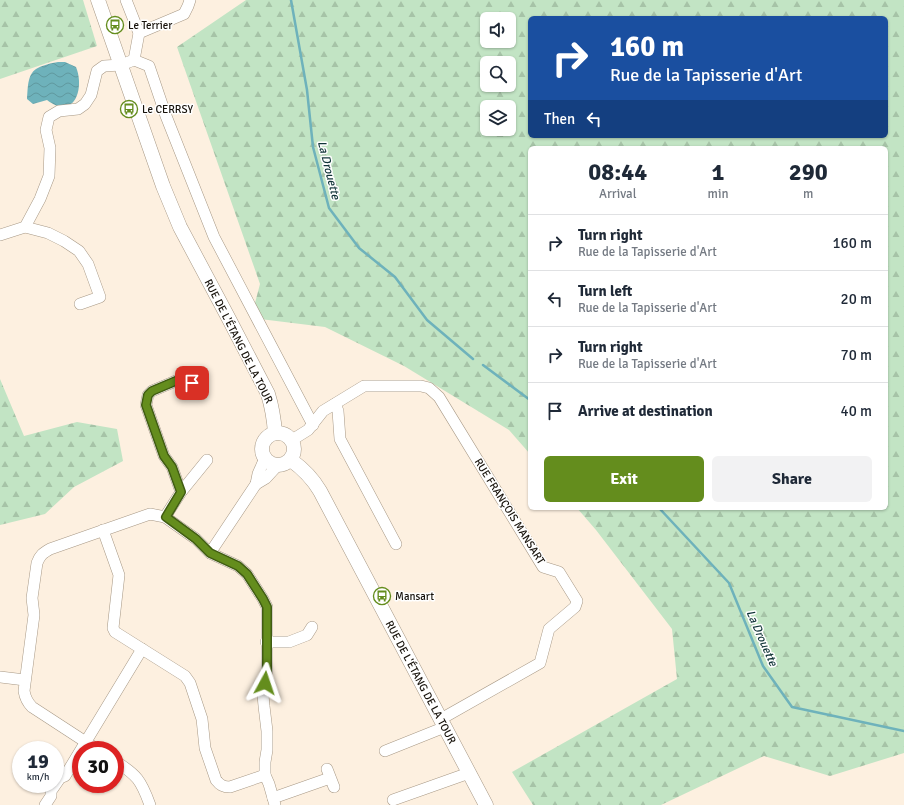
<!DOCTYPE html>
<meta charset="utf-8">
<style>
body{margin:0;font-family:Signika,sans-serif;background:#f2f2f3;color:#1f2937;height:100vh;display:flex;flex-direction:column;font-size:15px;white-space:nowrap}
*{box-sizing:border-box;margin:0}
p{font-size:13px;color:#747a83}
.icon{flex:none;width:22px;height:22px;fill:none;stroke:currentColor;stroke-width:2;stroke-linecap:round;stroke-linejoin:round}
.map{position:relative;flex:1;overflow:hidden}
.panel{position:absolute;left:528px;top:146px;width:360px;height:364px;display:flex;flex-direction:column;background:#fff;border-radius:6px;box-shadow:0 1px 3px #0004}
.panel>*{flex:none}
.banner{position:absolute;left:528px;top:16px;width:360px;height:122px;border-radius:6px;box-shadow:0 1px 3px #0004;background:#1a4fa0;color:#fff;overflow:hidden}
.controls{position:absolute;left:480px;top:12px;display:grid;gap:8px}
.controls a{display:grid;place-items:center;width:36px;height:36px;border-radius:6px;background:#fff;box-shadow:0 1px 3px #0004;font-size:20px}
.speed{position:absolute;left:12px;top:741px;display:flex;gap:8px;font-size:20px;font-weight:700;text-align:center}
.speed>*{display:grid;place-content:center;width:52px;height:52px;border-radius:50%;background:#fff;box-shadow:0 1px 3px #0004;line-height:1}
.speed small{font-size:10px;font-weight:400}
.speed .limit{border:6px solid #d22;background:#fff;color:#111}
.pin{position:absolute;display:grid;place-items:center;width:34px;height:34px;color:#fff;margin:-17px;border-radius:8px;box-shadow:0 2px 6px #0006}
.me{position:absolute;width:44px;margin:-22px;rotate:5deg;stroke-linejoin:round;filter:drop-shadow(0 0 3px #0008)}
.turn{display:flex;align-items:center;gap:14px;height:84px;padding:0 16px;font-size:18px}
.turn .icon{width:52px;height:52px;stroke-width:2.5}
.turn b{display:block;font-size:28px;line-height:34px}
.then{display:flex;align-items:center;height:38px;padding:0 16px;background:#0003;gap:8px;font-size:15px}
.eta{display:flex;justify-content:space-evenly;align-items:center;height:68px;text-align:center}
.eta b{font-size:24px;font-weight:800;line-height:28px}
.cta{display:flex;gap:8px;margin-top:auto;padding:8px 16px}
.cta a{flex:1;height:46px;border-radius:6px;background:#648d1d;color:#fff;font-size:16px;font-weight:800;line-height:46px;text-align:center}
.cta a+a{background:#f2f2f3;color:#1f2937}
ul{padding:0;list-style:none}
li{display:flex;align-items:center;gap:12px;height:56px;padding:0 16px;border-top:1px solid #e0e1e3}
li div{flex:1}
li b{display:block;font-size:15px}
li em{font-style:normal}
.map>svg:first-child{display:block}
</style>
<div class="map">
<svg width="904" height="805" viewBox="0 0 904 805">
<defs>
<pattern id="forest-firs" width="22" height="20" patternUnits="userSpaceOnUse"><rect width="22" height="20" fill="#c2e4c4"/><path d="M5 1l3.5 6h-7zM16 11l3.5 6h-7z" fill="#a6c3a7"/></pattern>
<pattern id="water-waves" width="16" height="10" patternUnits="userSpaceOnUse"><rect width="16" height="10" fill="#6eb2bb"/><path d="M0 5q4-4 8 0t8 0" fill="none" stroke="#5f989f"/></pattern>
</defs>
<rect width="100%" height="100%" fill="#fdf0e0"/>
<g fill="url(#forest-firs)" fill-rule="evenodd">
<polygon points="0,0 83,0 97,46 0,79"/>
<path d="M246,0H904V753L830,776L764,756L661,805H533L512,772L677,679L672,629L596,530L577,508H886V148H530V454L509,430L404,366L325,327L251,318L260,284L177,47ZM530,18H886V136H530ZM487,19H509V41H487ZM487,63H509V85H487ZM487,107H509V129H487Z"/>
<polygon points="0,379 24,436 77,422 117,429 123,461 74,487 45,514 0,525"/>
</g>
<path fill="url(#water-waves)" d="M58,62H65L76,67C85,89 74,121 47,100L33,104L27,99C28,89 27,75 36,69C40,66 52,63 58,62Z"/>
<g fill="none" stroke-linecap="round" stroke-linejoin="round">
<g stroke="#6eb2bb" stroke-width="2.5">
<polyline points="291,0 307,90 313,147 329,208 359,248 395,277 427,320 473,359"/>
<polyline points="483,365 530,400"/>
<polyline points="659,508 729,583 763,666 792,707 904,731"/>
</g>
<g stroke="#a79885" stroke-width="12">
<g id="minor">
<polyline points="126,0 139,33 134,60"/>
<polyline points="139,33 184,14 188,6 190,0"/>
<polyline points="25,227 48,233 64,241 79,251 88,264 100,297 80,304"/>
<polyline points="0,235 25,227 40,199 49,176 50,148 46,130 49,117 59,111 78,109 85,104 91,95 97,71 104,66 121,65 134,60 149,66 166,116 214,237 313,425"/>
<polyline points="335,404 338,411 340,439 396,544"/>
<polyline points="292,440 308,430 323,411 364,386 421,386 429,388 439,397 543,567 559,572 577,601 575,607 549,629 540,663 441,719"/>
<polyline points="256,484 266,478 277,466"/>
<polyline points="181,492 207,460"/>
<polyline points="165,517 181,492 172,467 164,456 146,405 148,395 152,391 178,380 192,383"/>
<path d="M103,530L119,575L113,628L115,632L185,676L190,683L202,719L205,748L216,780C220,785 223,787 230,787L265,775"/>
<polyline points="210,553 256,484 258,474 265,458"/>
<polyline points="266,642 289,642 307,635 312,627"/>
<polyline points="0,677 25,680"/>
<path d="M98,750L32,707C27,702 25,697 24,691L34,615L32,598L37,563C40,555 43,553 50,549L150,514L165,517L196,539L210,553L238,566L247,574L263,599L267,607V670L263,695L264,706L267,731V750L265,762V775L269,784L275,805"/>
<polyline points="385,751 445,727"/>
<path d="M115,761C137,775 141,780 150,805"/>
<polyline points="327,769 334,787"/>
<polyline points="273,798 330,778"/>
<polyline points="393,800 469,773"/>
<polyline points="45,805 51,796 51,791 60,778 65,776 142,649"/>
</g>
</g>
<g stroke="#a79885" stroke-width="15">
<g id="major">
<path d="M98,0L163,186L180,227L229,319L268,394C272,407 274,419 275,433"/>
<circle cx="278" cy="449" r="16"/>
<path d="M291,460C302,468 313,479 320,491L486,805"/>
</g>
</g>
<use href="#minor" stroke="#fff" stroke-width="11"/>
<use href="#major" stroke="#fff" stroke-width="14"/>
</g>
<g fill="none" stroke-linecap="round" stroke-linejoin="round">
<g stroke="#415c13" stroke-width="10">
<polyline id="route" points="192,383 178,380 152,391 148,395 146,405 164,456 172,467 181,492 166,517 196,539 210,553 238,566 247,574 263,599 267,607 267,670 265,683"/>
</g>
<use href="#route" stroke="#648d1d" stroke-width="7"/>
</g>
<defs>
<g id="bus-ring" transform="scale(0.9)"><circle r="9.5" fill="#fff" stroke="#648d1d" stroke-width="1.5"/><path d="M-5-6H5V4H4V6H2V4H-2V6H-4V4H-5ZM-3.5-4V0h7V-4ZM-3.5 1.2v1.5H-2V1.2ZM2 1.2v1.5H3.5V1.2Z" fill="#648d1d"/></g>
</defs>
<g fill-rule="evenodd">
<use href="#bus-ring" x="115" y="25"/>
<use href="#bus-ring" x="129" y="109"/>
<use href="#bus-ring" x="382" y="596"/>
</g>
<g text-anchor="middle" stroke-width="3" stroke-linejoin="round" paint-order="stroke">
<g font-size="11" fill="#16110a" stroke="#fff" text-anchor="start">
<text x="128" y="29">Le Terrier</text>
<text x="142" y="113">Le CERRSY</text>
<text x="395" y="600">Mansart</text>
</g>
<g font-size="11" fill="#16110a" stroke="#fff">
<text transform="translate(239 341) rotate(63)" y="4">RUE DE L'ÉTANG DE LA TOUR</text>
<text transform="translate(510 511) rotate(58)" y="4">RUE FRANÇOIS MANSART</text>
<text transform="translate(421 682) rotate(62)" y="4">RUE DE L'ÉTANG DE LA TOUR</text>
</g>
<g font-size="12" font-style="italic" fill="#113438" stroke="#fff">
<text transform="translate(329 170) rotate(76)" y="4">La Drouette</text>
<text transform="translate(762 638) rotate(66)" y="4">La Drouette</text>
</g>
</g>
</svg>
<div class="controls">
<a><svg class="icon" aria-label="sound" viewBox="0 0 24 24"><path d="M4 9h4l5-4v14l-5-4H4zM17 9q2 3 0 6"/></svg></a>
<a><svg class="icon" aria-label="search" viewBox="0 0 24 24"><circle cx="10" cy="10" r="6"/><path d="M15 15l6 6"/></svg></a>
<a><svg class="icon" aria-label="layers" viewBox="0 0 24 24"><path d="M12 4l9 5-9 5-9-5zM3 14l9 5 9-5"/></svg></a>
</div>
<div class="speed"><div>19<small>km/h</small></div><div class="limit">30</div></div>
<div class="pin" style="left:192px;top:383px;background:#d93025"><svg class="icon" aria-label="arrive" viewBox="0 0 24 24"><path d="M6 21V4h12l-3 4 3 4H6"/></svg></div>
<svg class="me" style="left:265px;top:683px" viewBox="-20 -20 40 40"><path d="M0-17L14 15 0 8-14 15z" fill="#648d1d" stroke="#fff" stroke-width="4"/></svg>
<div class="banner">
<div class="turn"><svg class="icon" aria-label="right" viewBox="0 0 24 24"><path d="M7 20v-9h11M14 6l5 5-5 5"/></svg><div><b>160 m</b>Rue de la Tapisserie d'Art</div></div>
<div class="then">Then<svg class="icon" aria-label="left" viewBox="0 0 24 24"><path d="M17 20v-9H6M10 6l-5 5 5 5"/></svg></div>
</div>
<section class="panel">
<div class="eta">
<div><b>08:44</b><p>Arrival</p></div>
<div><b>1</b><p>min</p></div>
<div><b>290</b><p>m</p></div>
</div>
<ul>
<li><svg class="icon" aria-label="right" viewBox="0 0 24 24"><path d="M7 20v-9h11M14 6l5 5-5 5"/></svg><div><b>Turn right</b><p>Rue de la Tapisserie d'Art</p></div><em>160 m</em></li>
<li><svg class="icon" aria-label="left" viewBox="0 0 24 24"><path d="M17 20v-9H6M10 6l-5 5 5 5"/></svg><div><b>Turn left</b><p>Rue de la Tapisserie d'Art</p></div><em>20 m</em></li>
<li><svg class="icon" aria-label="right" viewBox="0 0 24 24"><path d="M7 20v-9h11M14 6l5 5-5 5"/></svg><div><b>Turn right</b><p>Rue de la Tapisserie d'Art</p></div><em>70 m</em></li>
<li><svg class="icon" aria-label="arrive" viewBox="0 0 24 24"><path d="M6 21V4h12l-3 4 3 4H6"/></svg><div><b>Arrive at destination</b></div><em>40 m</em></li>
</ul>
<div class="cta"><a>Exit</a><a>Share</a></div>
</section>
</div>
